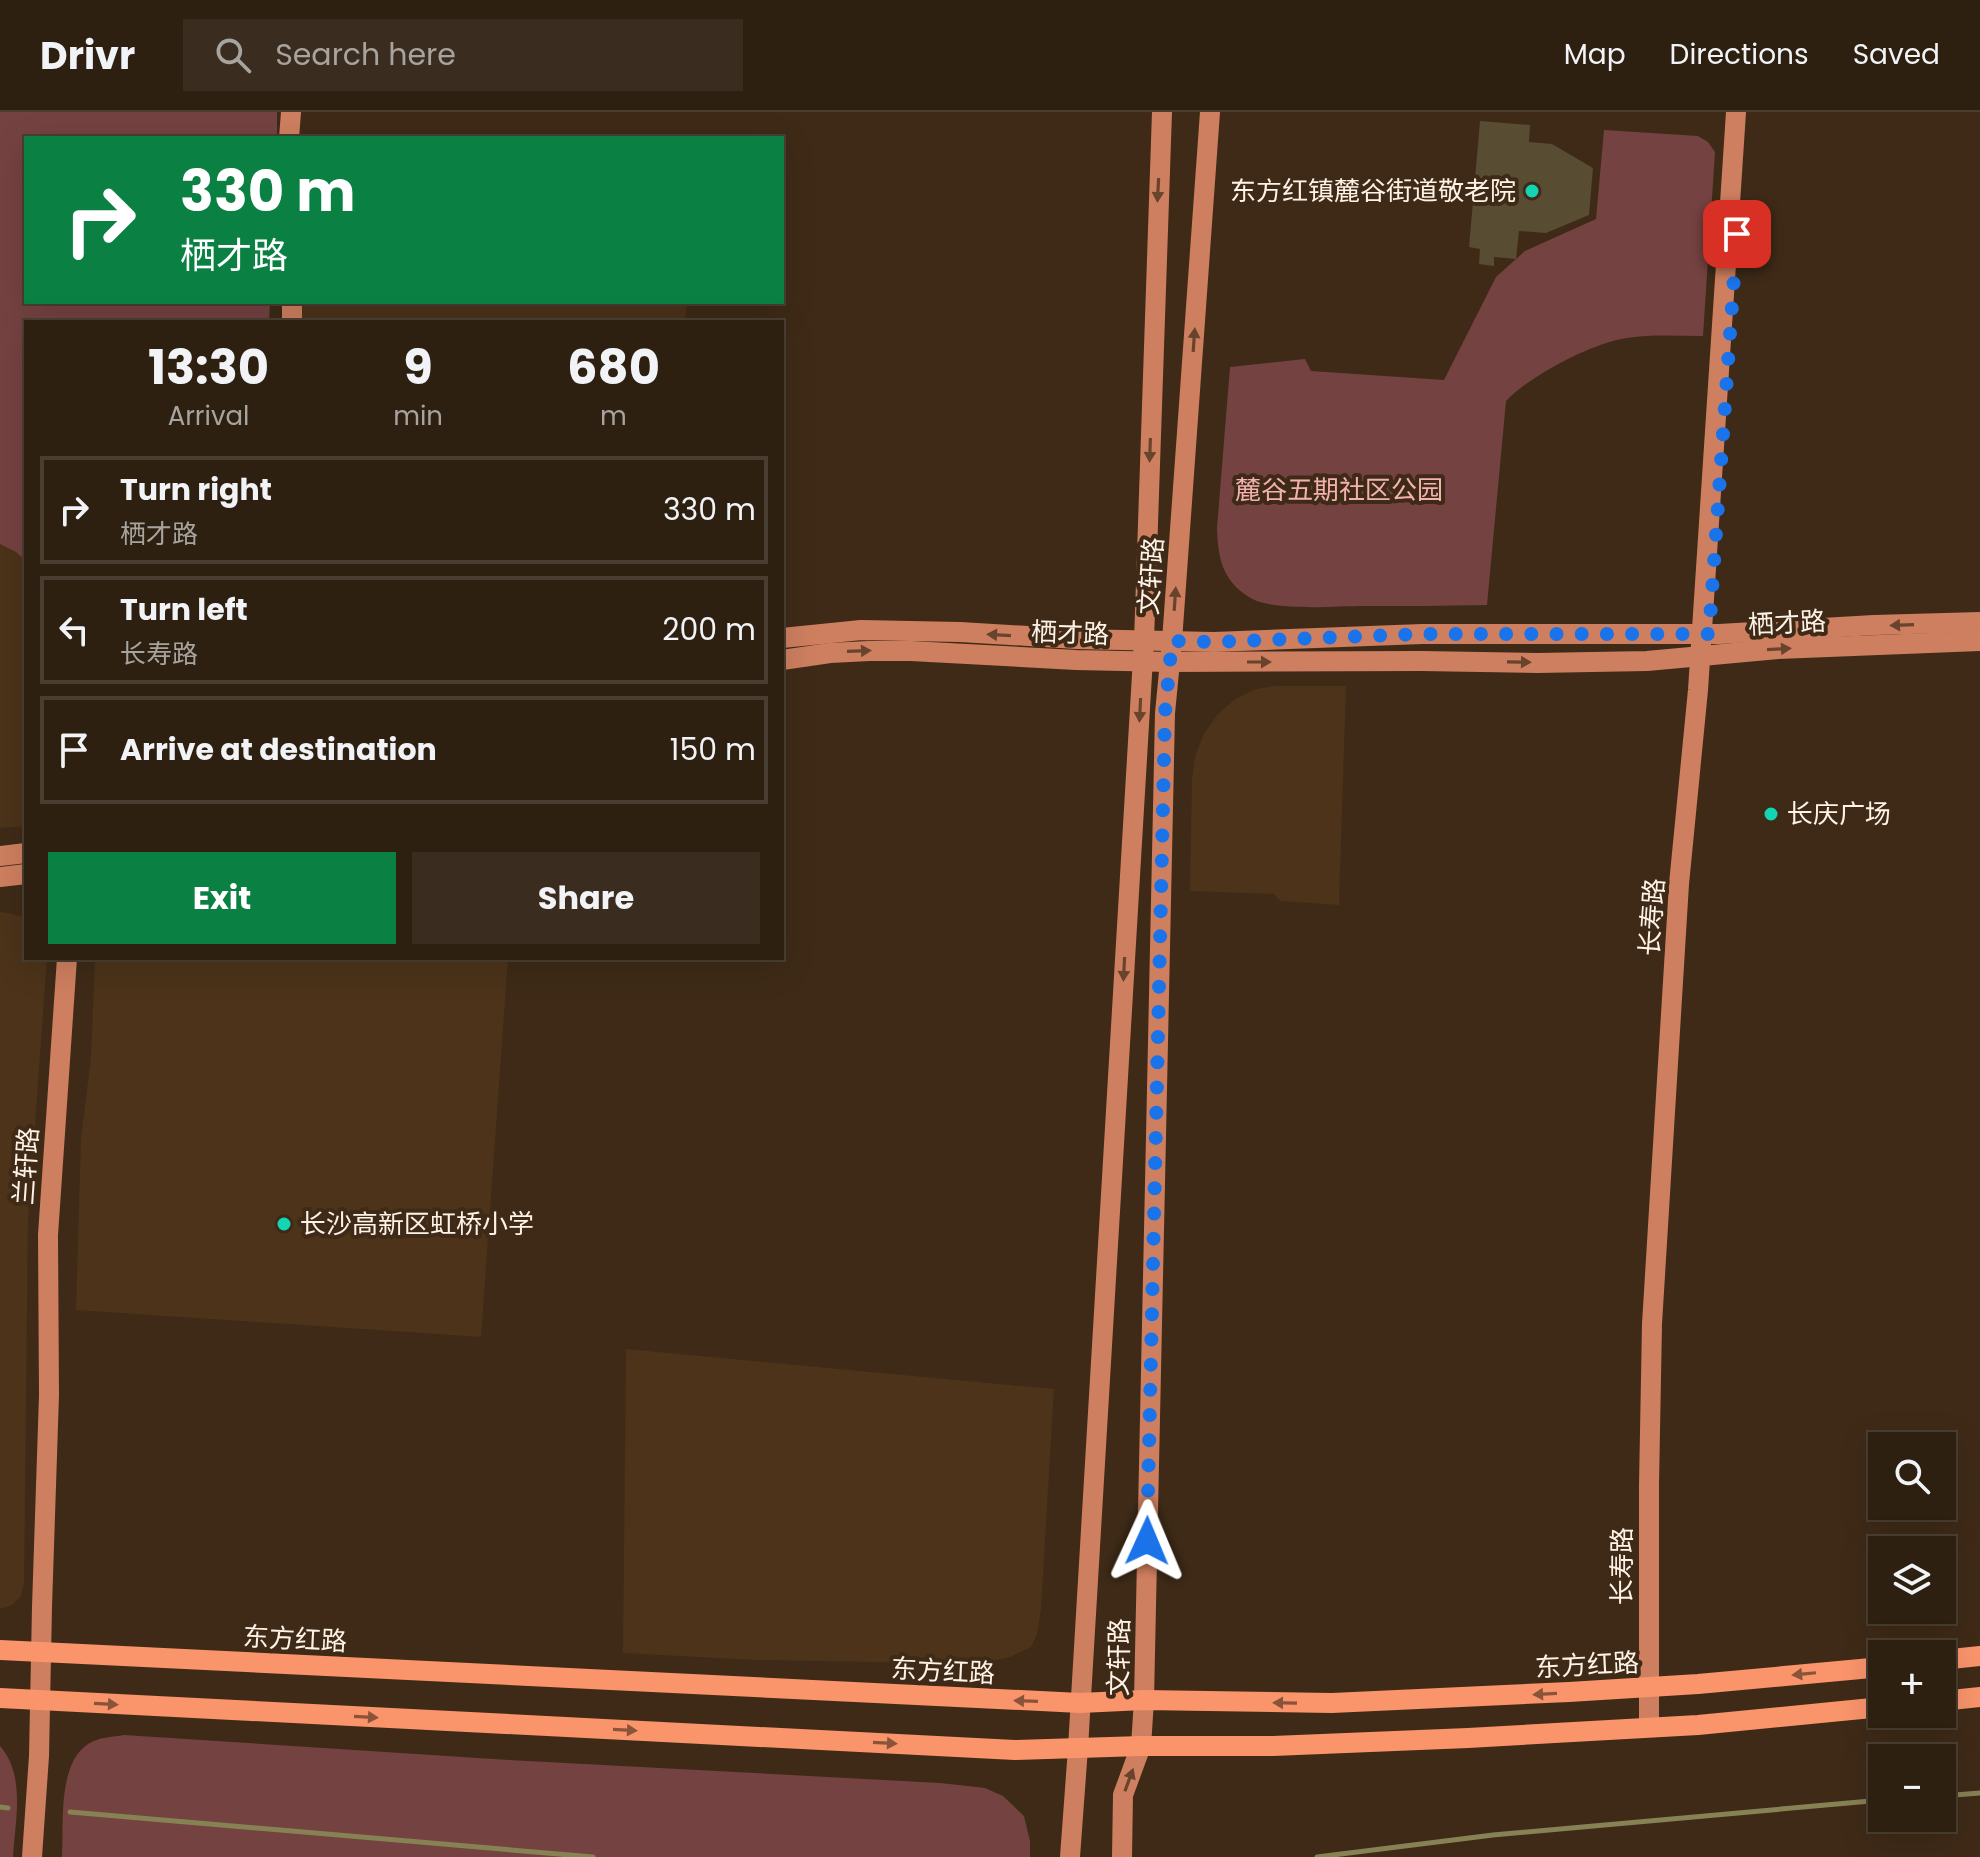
<!DOCTYPE html>
<meta charset="utf-8">
<style>
body{margin:0;font-family:Poppins,"Noto Sans SC",sans-serif;background:#3a2d1f;color:#f1f3f6;height:100vh;display:flex;flex-direction:column;font-size:30px;white-space:nowrap}
*{box-sizing:border-box;margin:0}
p{font-size:26px;color:#a7a39f}
.icon{flex:none;width:44px;height:44px;fill:none;stroke:currentColor;stroke-width:2;stroke-linecap:round;stroke-linejoin:round}
.map{position:relative;flex:1;overflow:hidden}
.side{position:absolute;left:24px;top:208px;width:760px;height:640px;display:flex;flex-direction:column;background:#2e2011;border-radius:0px;box-shadow:0 8px 32px #0002,0 0 0 2px #493e31}
.side>*{flex:none}
.guide{position:absolute;left:24px;top:24px;width:760px;height:168px;border-radius:0px;box-shadow:0 8px 32px #0002,0 0 0 2px #493e31;background:#0b8043;color:#fff;overflow:hidden}
.controls{position:absolute;left:1868px;top:1320px;display:grid;gap:16px}
.controls a{display:grid;place-items:center;width:88px;height:88px;border-radius:0px;background:#2e2011;box-shadow:0 8px 32px #0002,0 0 0 2px #493e31;font-size:40px}
.pin{position:absolute;display:grid;place-items:center;width:68px;height:68px;color:#fff;margin:-34px;border-radius:16px;box-shadow:0 4px 12px #0006}
.me{position:absolute;width:88px;margin:-44px;rotate:1deg;stroke-linejoin:round;filter:drop-shadow(0 0 6px #0008)}
.turn{display:flex;align-items:center;gap:28px;height:168px;padding:0 24px;font-size:36px}
.turn .icon{width:104px;height:104px;stroke-width:2.5}
.turn b{display:block;font-size:56px;line-height:68px}
.eta{display:flex;justify-content:space-evenly;align-items:center;height:136px;text-align:center}
.eta b{font-size:48px;font-weight:700;line-height:56px}
.button{display:flex;gap:16px;margin-top:auto;padding:16px 24px}
.button a{flex:1;height:92px;border-radius:0px;background:#0b8043;color:#fff;font-size:32px;font-weight:700;line-height:92px;text-align:center}
.button a+a{background:#3a2d1f;color:#f1f3f6}
ul{padding:0;list-style:none}
li{display:flex;align-items:center;gap:24px;height:108px;margin:0 16px 12px;padding:0 8px;border:4px solid #493e31;border-radius:0px}
li div{flex:1}
li b{display:block;font-size:30px}
li em{font-style:normal}
header{display:flex;align-items:center;gap:48px;box-sizing:border-box;height:112px;padding:0 40px;background:#2e2011;border-bottom:2px solid #493e31}
header strong{font-size:38px}
nav{display:flex;gap:44px;margin-inline-start:auto;font-size:28px}
.search{width:560px;height:72px;background:#3a2d1f;display:flex;align-items:center;gap:20px;box-sizing:border-box;padding:0 28px;border-radius:0px;color:#a7a39f;font-size:30px}
.map>svg:first-child{display:block}
</style>
<header>
<strong>Drivr</strong>
<div class="search"><svg class="icon" aria-label="search" viewBox="0 0 24 24"><circle cx="10" cy="10" r="6"/><path d="M15 15l6 6"/></svg>Search here</div>
<nav><a>Map</a><a>Directions</a><a>Saved</a></nav>
</header>
<div class="map">
<svg width="1980" height="1745" viewBox="0 0 1980 1745">
<rect width="100%" height="100%" fill="#3e2a17"/>
<g fill="#4c331a">
<polygon points="302,190 687,190 685,210 301,210"/>
<polygon points="0,432 16,440 26,449 26,714 0,716"/>
<polygon points="1275,574 1346,574 1339,793 1280,789 1274,782 1190,779 1192,668 1195,644 1204,622 1217,603 1235,587 1256,577"/>
<polygon points="0,800 8,801 26,806 26,846 47,846 28,1109 24,1471 21,1484 12,1493 0,1497"/>
<polygon points="95,846 508,846 481,1225 76,1198 81,1026 91,945"/>
<polygon points="626,1237 1054,1277 1041,1497 1037,1522 1031,1535 1010,1545 980,1552 756,1548 623,1541"/>
</g>
<g fill="#744241">
<polygon points="0,0 277,0 277,26 26,26 26,190 270,190 269,210 26,210 26,449 16,440 0,432"/>
<path d="M1604,18L1698,24L1708,30L1715,40L1703,224C1678,224 1652,222 1627,226C1592,231 1531,263 1506,289L1487,493C1446,494 1405,494 1364,494C1336,494 1271,500 1249,485C1222,468 1218,446 1217,416L1230,255L1305,247L1311,259L1444,268L1496,165L1525,139L1596,107Z"/>
<path d="M124,1623L509,1648L940,1671L985,1676L1003,1684L1024,1704L1030,1729V1745H62C64,1712 57,1653 88,1632C99,1625 112,1625 124,1623Z"/>
<path d="M0,1634C26,1663 15,1710 13,1745H0Z"/>
</g>
<g fill="none" stroke-linecap="round" stroke-linejoin="round">
<g stroke="#868254" stroke-width="5">
<polyline points="1942,1684 1980,1681"/>
<polyline points="0,1695 8,1696"/>
<polyline points="70,1700 593,1745"/>
<polyline points="1317,1745 1493,1723 1882,1688"/>
</g>
</g>
<polygon fill="#584c33" points="1480,9 1530,13 1529,30 1552,32 1593,56 1589,103 1546,121 1519,119 1516,147 1494,145 1494,154 1479,152 1480,137 1469,135"/>
<g fill="none" stroke-linecap="round" stroke-linejoin="round">
<g stroke="#ce7f5f" stroke-width="20">
<polyline points="289,26 291,0"/>
<polyline points="292,210 292,190"/>
<polyline points="782,526 861,518 960,520 1077,527 1214,530 1422,522 1719,522 1874,513 1980,510"/>
<polyline points="782,548 830,541 869,539 911,539 1076,548 1170,550 1421,549 1537,551 1647,549 1778,537 1980,529"/>
<polyline points="0,744 26,741"/>
<polyline points="0,765 26,762"/>
<polyline points="1649,1615 1649,1373 1652,1212 1679,772 1698,578 1736,0"/>
<polyline points="32,1745 39,1644 42,1495 49,1283 48,1123 67,846"/>
<polyline points="1070,1745 1078,1636 1144,529 1162,0"/>
<polyline points="1122,1745 1123,1683 1141,1634 1144,1588 1165,601 1172,529 1210,0"/>
</g>
<g stroke="#fa946b" stroke-width="20">
<polyline points="0,1538 1080,1591 1144,1588 1332,1591 1569,1580 1698,1572 1882,1555"/>
<polyline points="1942,1548 1980,1544"/>
<polyline points="0,1586 1015,1638 1141,1634 1273,1634 1468,1626 1698,1613 1882,1595"/>
<polyline points="1942,1589 1980,1585"/>
</g>
</g>
<defs><path id="oneway-solid" d="M-6-.8H1V-3.2L6.5 0L1 3.2V.8H-6Z" transform="scale(2)"/></defs>
<g fill="#69442d">
<use href="#oneway-solid" transform="translate(1158 78) rotate(93)"/>
<use href="#oneway-solid" transform="translate(1194 228) rotate(-86)"/>
<use href="#oneway-solid" transform="translate(1150 338) rotate(92)"/>
<use href="#oneway-solid" transform="translate(1175 487) rotate(-86)"/>
<use href="#oneway-solid" transform="translate(1902 513) rotate(178)"/>
<use href="#oneway-solid" transform="translate(999 523) rotate(-177)"/>
<use href="#oneway-solid" transform="translate(1779 537) rotate(-3)"/>
<use href="#oneway-solid" transform="translate(859 539) rotate(-2)"/>
<use href="#oneway-solid" transform="translate(1259 550)"/>
<use href="#oneway-solid" transform="translate(1519 550) rotate(1)"/>
<use href="#oneway-solid" transform="translate(1140 598) rotate(93)"/>
<use href="#oneway-solid" transform="translate(1124 857) rotate(93)"/>
<use href="#oneway-solid" transform="translate(1129 1668) rotate(-70)"/>
</g>
<g fill="#895439">
<use href="#oneway-solid" transform="translate(1804 1562) rotate(174)"/>
<use href="#oneway-solid" transform="translate(1545 1582) rotate(177)"/>
<use href="#oneway-solid" transform="translate(1026 1589) rotate(-178)"/>
<use href="#oneway-solid" transform="translate(1285 1591) rotate(-179)"/>
<use href="#oneway-solid" transform="translate(106 1592) rotate(3)"/>
<use href="#oneway-solid" transform="translate(366 1605) rotate(3)"/>
<use href="#oneway-solid" transform="translate(625 1618) rotate(3)"/>
<use href="#oneway-solid" transform="translate(885 1631) rotate(3)"/>
</g>
<g fill="none" stroke-linecap="round" stroke-linejoin="round">
<polyline stroke="#1a73e8" stroke-width="14" stroke-dasharray="0 25.2" points="1147,1429 1165,601 1172,529 1214,530 1422,522 1709,522 1737,122"/>
</g>
<g fill="#14d5b3" stroke="#3e2a17" stroke-width="3">
<circle cx="1532" cy="79" r="8"/>
<circle cx="1771" cy="702" r="8"/>
<circle cx="284" cy="1112" r="8"/>
</g>
<g text-anchor="middle" stroke-width="8" stroke-linejoin="round" paint-order="stroke">
<g font-size="26" fill="#fff2e6" stroke="#3e2a17" text-anchor="start">
<text x="1516" y="88" text-anchor="end">东方红镇麓谷街道敬老院</text>
<text x="1787" y="711">长庆广场</text>
<text x="300" y="1121">长沙高新区虹桥小学</text>
</g>
<g font-size="26" fill="#f3b1b0" stroke="#3e2a17">
<text x="1339" y="387">麓谷五期社区公园</text>
</g>
<g font-size="26" fill="#fff2e6" stroke="#3e2a17">
<text transform="translate(1151 464) rotate(-86)" y="9">文轩路</text>
<text transform="translate(1787 511) rotate(-3)" y="9">栖才路</text>
<text transform="translate(1070 521) rotate(2)" y="9">栖才路</text>
<text transform="translate(1652 805) rotate(-86)" y="9">长寿路</text>
<text transform="translate(26 1054) rotate(-86)" y="9">兰轩路</text>
<text transform="translate(1622 1454) rotate(-90)" y="9">长寿路</text>
<text transform="translate(295 1527) rotate(3)" y="9">东方红路</text>
<text transform="translate(1119 1545) rotate(-89)" y="9">文轩路</text>
<text transform="translate(1587 1553) rotate(-3)" y="9">东方红路</text>
<text transform="translate(943 1559) rotate(3)" y="9">东方红路</text>
</g>
</g>
</svg>
<div class="controls">
<a><svg class="icon" aria-label="search" viewBox="0 0 24 24"><circle cx="10" cy="10" r="6"/><path d="M15 15l6 6"/></svg></a>
<a><svg class="icon" aria-label="layers" viewBox="0 0 24 24"><path d="M12 4l9 5-9 5-9-5zM3 14l9 5 9-5"/></svg></a>
<a>+</a>
<a>−</a>
</div>
<div class="pin" style="left:1737px;top:122px;background:#d93025"><svg class="icon" aria-label="arrive" viewBox="0 0 24 24"><path d="M6 21V4h12l-3 4 3 4H6"/></svg></div>
<svg class="me" style="left:1147px;top:1429px" viewBox="-20 -20 40 40"><path d="M0-17L14 15 0 8-14 15z" fill="#1a73e8" stroke="#fff" stroke-width="4"/></svg>
<div class="guide">
<div class="turn"><svg class="icon" aria-label="right" viewBox="0 0 24 24"><path d="M7 20v-9h11M14 6l5 5-5 5"/></svg><div><b>330 m</b>栖才路</div></div>
</div>
<section class="side">
<div class="eta">
<div><b>13:30</b><p>Arrival</p></div>
<div><b>9</b><p>min</p></div>
<div><b>680</b><p>m</p></div>
</div>
<ul>
<li><svg class="icon" aria-label="right" viewBox="0 0 24 24"><path d="M7 20v-9h11M14 6l5 5-5 5"/></svg><div><b>Turn right</b><p>栖才路</p></div><em>330 m</em></li>
<li><svg class="icon" aria-label="left" viewBox="0 0 24 24"><path d="M17 20v-9H6M10 6l-5 5 5 5"/></svg><div><b>Turn left</b><p>长寿路</p></div><em>200 m</em></li>
<li><svg class="icon" aria-label="arrive" viewBox="0 0 24 24"><path d="M6 21V4h12l-3 4 3 4H6"/></svg><div><b>Arrive at destination</b></div><em>150 m</em></li>
</ul>
<div class="button"><a>Exit</a><a>Share</a></div>
</section>
</div>
